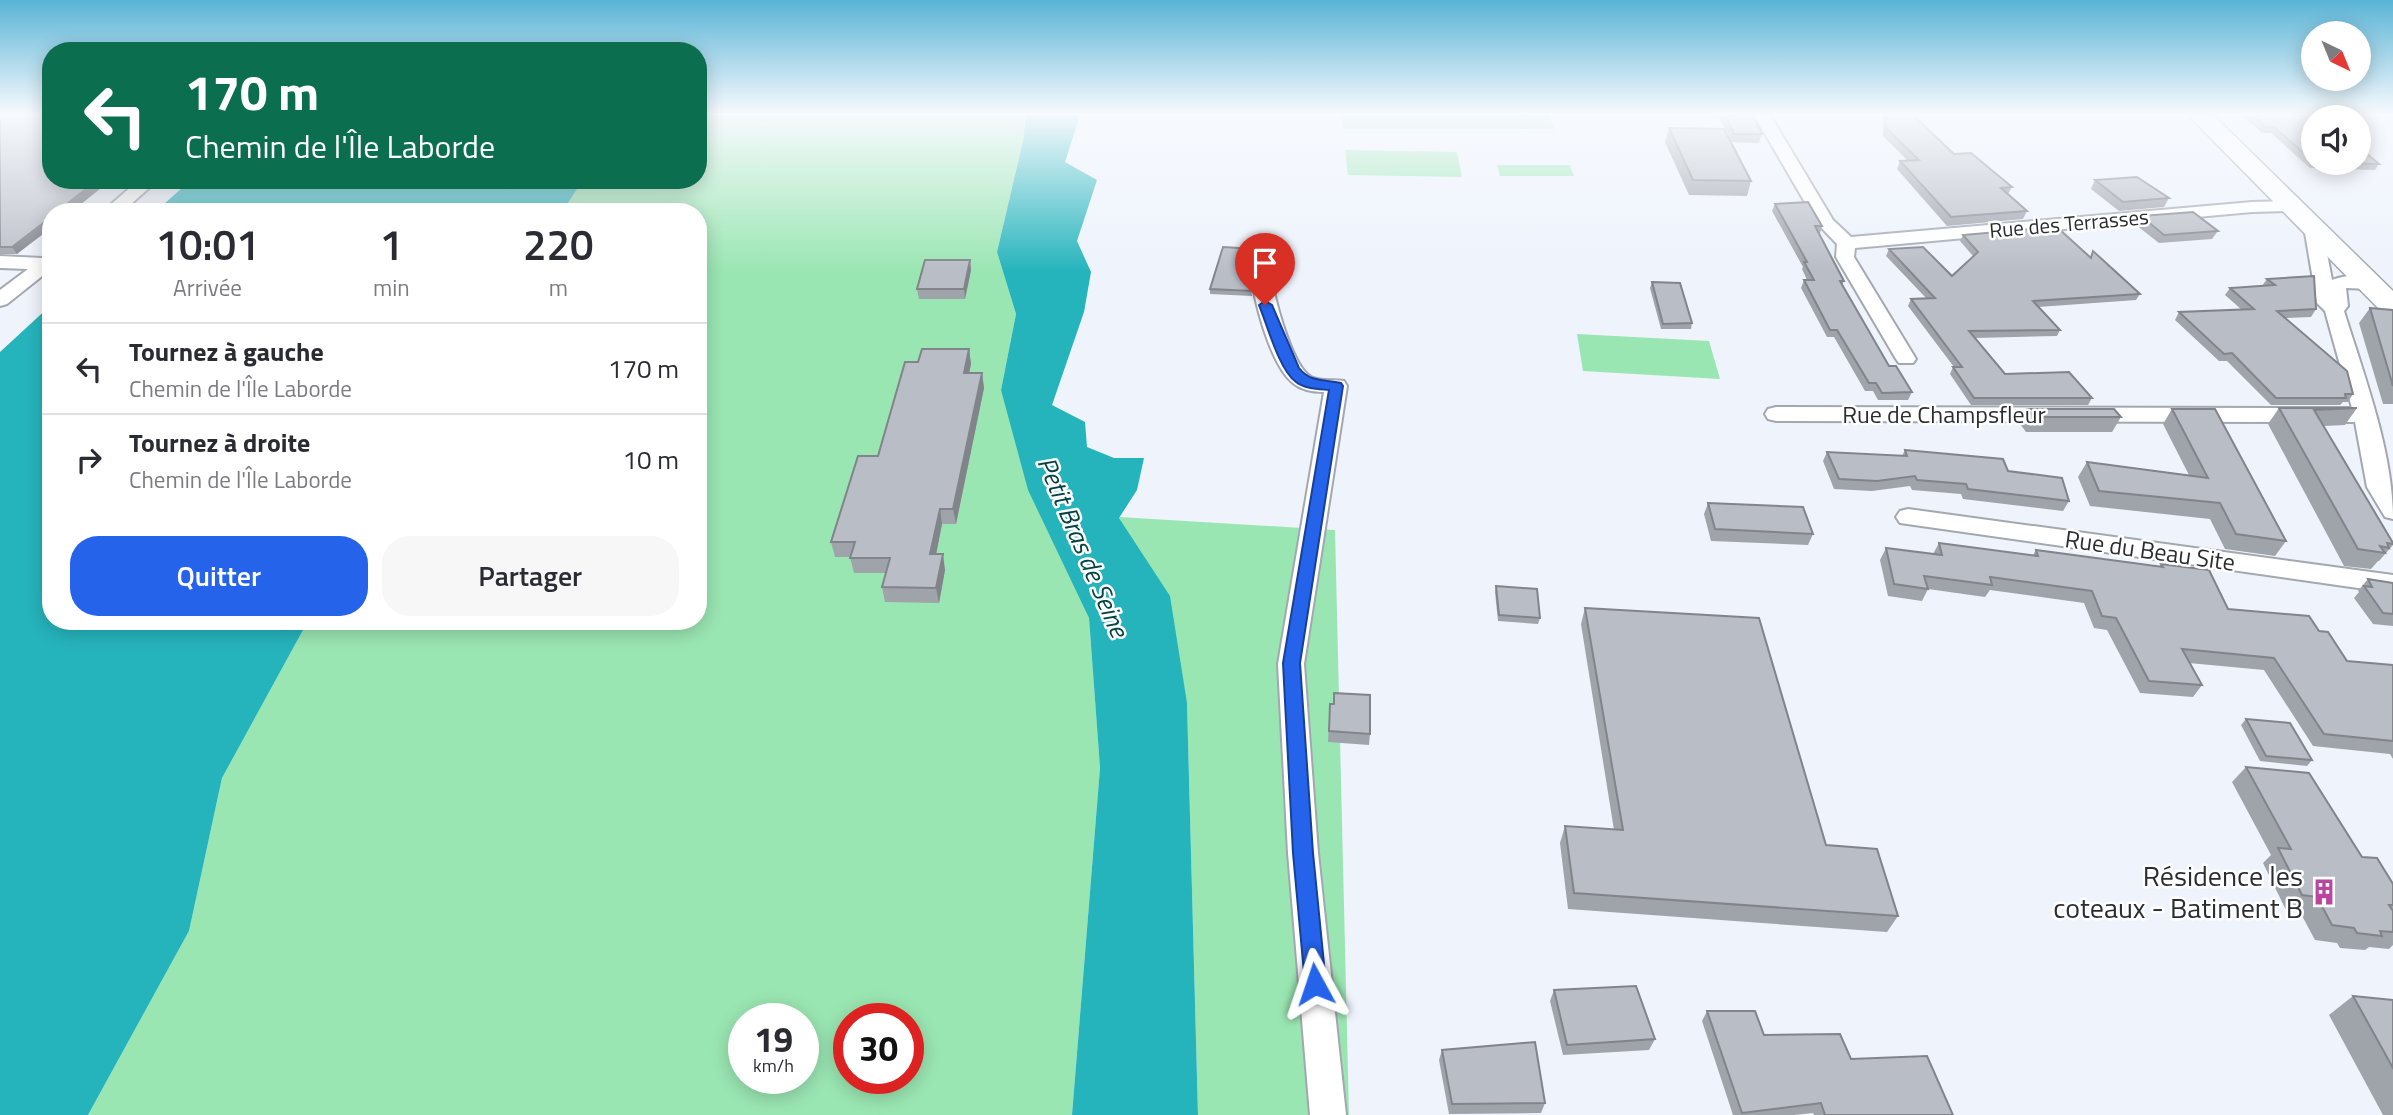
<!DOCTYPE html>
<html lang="fr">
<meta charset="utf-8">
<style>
body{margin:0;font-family:"Titillium Web",sans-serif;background:#f7f7f7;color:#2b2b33;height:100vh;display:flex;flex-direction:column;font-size:26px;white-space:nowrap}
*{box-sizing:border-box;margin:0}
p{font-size:23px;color:#7c7c81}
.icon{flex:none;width:38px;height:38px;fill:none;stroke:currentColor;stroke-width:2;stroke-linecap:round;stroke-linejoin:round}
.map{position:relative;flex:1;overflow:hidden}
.sheet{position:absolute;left:42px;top:203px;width:665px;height:427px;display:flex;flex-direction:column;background:#fff;border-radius:28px;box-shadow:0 4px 18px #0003}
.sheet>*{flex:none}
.top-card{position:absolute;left:42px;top:42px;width:665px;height:147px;border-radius:28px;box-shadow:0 4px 18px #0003;background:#0b6e4f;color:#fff;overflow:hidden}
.needle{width:46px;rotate:137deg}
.fabs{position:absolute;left:2301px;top:21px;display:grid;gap:14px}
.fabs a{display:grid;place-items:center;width:70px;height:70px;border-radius:50%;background:#fff;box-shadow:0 4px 18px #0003;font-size:35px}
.speed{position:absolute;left:728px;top:1003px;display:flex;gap:14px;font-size:35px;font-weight:700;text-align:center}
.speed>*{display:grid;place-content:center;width:91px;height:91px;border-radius:50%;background:#fff;box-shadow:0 4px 18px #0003;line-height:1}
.speed small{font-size:18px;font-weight:400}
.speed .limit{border:10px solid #d22;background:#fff;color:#111}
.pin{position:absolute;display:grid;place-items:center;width:60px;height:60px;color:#fff;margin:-72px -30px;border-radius:50% 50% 50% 0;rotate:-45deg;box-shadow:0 0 7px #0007}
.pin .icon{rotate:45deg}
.me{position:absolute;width:77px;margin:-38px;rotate:355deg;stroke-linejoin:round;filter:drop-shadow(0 0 5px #0008)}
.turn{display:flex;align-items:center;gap:24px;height:147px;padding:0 28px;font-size:32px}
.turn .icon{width:91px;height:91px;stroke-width:2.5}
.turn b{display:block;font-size:49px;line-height:60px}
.eta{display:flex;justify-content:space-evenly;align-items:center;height:119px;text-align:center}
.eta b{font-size:42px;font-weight:600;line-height:49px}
.button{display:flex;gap:14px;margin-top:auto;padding:14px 28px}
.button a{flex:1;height:80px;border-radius:28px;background:#2563eb;color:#fff;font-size:28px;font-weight:600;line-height:80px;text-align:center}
.button a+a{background:#f7f7f7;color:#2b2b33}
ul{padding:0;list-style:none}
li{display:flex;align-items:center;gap:21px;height:91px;padding:0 28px;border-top:2px solid #e1e1e2}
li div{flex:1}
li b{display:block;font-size:26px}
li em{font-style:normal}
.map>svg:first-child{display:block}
</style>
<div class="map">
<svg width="2393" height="1115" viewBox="0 0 2393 1115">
<rect width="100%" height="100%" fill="#eef3fc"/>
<g fill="#9ae6b2" fill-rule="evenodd">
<path d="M698,115H1026L1023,141L997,252L1016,314L1001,390L1089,618L1100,768L1072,1115H88L189,931L222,778L308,621H698V212H562L583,180H698ZM744,1018H803V1078H744ZM849,1018H908V1078H849Z"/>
<polygon points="1341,115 1549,115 1554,129 1343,129"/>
<polygon points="1345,150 1457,152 1462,177 1348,175"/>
<polygon points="1497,165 1570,165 1574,176 1500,176"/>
<polygon points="1577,334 1709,341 1720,379 1583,371"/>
<polygon points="1119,517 1335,530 1349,1115 1198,1115 1187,703"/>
</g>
<g fill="#26b4bc">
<polygon points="1026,115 1080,115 1065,162 1097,180 1077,241 1091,272 1084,312 1052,405 1085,422 1087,447 1114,458 1144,458 1137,490 1119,518 1170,596 1187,703 1198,1115 1072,1115 1100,768 1089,618 1028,490 1001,390 1016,314 997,252 1023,141"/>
<polygon points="191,180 583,180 562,212 155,212"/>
<polygon points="51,305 51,621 308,621 222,778 189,931 88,1115 0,1115 0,352"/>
</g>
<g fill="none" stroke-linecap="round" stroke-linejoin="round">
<g stroke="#a3a7b0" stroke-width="4">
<g id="street">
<polygon points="1754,115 1770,115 1833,220 1851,237 2252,202 2291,201 2300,206 2291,211 2252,212 1855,248 1854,257 1916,359 1913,363 1899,363 1896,359 1836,257 1837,244 1817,223"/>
<polygon points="139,180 158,180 122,212 102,212"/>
<path d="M2313,222L2322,227L2332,280C2345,275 2370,272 2380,283L2370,289L2346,288L2348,306L2344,311C2364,376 2393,451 2393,519L2385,517L2367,487L2355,422L1776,421L1768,419L1765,414L1768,409L1776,407L2352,408L2325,311L2317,303L2304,227Z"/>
<polygon points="51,254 51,269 7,304 0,306 0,290 28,269 0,268 0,256 42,258"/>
<path d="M1263,281L1273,287C1277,307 1293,367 1311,377C1321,382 1333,379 1344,381L1347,386L1304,664L1318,853L1346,1115H1310L1288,853L1278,664L1324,392C1314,392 1301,390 1293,383C1272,366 1258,313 1253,287Z"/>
<polygon points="1908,509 2393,575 2393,593 1900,523 1896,517 1900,511"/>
</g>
</g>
<g stroke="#a3a7b0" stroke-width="3">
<polygon id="secondary" points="2188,115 2213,115 2393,291 2393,315 2383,313"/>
</g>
<use href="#street" fill="#fff" fill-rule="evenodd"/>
<use href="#secondary" fill="#fff" fill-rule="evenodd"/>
</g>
<g fill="#9fa3aa">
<polygon points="0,115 111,180 71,212 51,212 17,254 0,254"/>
<polygon points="1718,115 1753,115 1762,134 1759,143 1732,142"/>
<polygon points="1883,115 1913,115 1954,154 2012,187 2008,194 2027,211 2023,219 1947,226 1897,169 1900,161 1907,160 1883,136"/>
<polygon points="2242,115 2333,115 2331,117 2314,117 2314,163 2359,163 2379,164 2375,170 2310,168 2271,133 2262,133"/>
<polygon points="1669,128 1751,181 1747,196 1689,195 1665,142"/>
<polygon points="2095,180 2169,198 2164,207 2119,211 2091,189"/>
<polygon points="1775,204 1822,226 1820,233 1818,233 1844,281 1842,285 1889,366 1912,392 1908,400 1878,400 1873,391 1865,391 1834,337 1827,337 1801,288 1804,280 1807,280 1802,269 1803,267 1772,211"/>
<polygon points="2141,216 2218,231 2212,239 2159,243 2136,225"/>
<polygon points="1963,235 2090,257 2093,251 2140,294 2136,300 2038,307 2060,330 2057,336 1975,338 2005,374 2092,398 2088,405 1971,405 1950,374 1953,367 1954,367 1908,306 1911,299 1927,299 1886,256 1889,249 1952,276 1973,256 1960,241"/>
<polygon points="1255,249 1253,284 1251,286 1252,296 1210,294 1210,289"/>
<polygon points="970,260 971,270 965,299 919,299 917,289"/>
<polygon points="2267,279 2316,309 2311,317 2285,318 2353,394 2348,402 2343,402 2340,405 2271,405 2227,361 2219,361 2175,320 2179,312 2242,310 2225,295 2230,288 2262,286"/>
<polygon points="1652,282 1692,323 1691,329 1661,329 1650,288"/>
<polygon points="2370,308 2393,310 2393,404 2383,404 2359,323"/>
<polygon points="969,349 971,364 969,373 982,373 984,388 956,524 942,524 936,554 945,570 939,603 885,602 882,587 886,573 854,573 850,557 835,557 831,542 878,456 918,362"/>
<polygon points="2279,408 2357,408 2345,425 2323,426 2393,543 2393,545 2379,561 2378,561 2371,569 2344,566 2268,424"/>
<polygon points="2028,409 2121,417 2112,432 2026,432 2020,424"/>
<polygon points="2172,409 2286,541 2275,556 2225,549 2210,519 2090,506 2078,477 2087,462 2189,475 2163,424"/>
<polygon points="1905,450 2008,471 2069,501 2063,511 1963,499 1961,494 1912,490 1910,486 1872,491 1834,489 1823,461 1827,452 1902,456"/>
<polygon points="1708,503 1813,534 1808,545 1711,541 1704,514"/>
<polygon points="1939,543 2033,555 2036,550 2159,567 2161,564 2228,609 2319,631 2347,661 2393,665 2393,759 2390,754 2313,746 2264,670 2189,663 2202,685 2193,697 2140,693 2107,630 2094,628 2084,603 1990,590 1985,597 1928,589 1922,601 1888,596 1880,560 1886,548 1933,554"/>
<polygon points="2368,579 2393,583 2393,626 2373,624 2354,598 2359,592 2358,591"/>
<polygon points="1496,586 1540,618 1538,624 1498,621 1495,592"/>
<polygon points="1585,608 1898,916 1887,932 1568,909 1560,843 1565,826 1614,830 1581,624"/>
<polygon points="1334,693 1370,734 1369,745 1328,742 1330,704 1333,704"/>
<polygon points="2246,719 2312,760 2307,766 2260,761 2241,725"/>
<polygon points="2246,767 2362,857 2393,884 2393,945 2389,949 2369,947 2365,950 2340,948 2337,943 2315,940 2300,912 2286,910 2263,863 2271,855 2232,782"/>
<polygon points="1554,990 1655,1039 1649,1050 1563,1055 1550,1001"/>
<polygon points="2353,996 2393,1000 2393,1115 2383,1115 2329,1015"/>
<polygon points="1707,1011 1764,1035 1851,1059 1953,1115 1814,1115 1813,1113 1794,1115 1733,1115 1702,1021"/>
<polygon points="1442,1050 1545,1103 1541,1113 1449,1114 1439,1060"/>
</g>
<g fill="#82848b">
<polygon points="97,180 111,180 71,212 57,212"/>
<polygon points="51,217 51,228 17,254 12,247"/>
<polygon points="970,260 971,270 965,299 964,289"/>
<polygon points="969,349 971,364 966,388 964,373"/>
<polygon points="982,373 984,388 956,524 953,509"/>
<polygon points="940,509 942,524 933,570 930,554"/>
<polygon points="943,554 945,570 939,603 936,588"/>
</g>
<g fill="#b9bdc6" stroke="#82848b" stroke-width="2">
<polygon points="0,115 51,115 51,180 97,180 57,212 51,212 51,217 12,247 0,247"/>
<polygon points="1725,115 1753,115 1762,134 1734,134"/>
<polygon points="1886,115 1913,115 1954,154 1971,153 2012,187 2001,188 2027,211 1951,217 1900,161 1919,160 1886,128"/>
<polygon points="2252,115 2332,115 2330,117 2314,117 2314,162 2274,127 2265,127"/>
<polygon points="1669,128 1724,129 1751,181 1693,180"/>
<polygon points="2359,147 2379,164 2334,163 2359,163"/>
<polygon points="2137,177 2169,198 2123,202 2095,180"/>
<polygon points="1808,202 1822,226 1815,226 1844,281 1840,281 1889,366 1896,366 1912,392 1882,393 1876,383 1869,383 1837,330 1830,330 1804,280 1814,280 1804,262 1807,262 1775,204"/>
<polygon points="2193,212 2218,231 2164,235 2141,216"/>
<polygon points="2042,228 2059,229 2091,258 2093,251 2140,294 2033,301 2060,330 1969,331 2005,374 2069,372 2092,398 1974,398 1953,367 1962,367 1911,299 1935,298 1889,249 1923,247 1952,276 1978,252 1963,235"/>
<polygon points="1223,247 1255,249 1253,278 1251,282 1252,291 1210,289"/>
<polygon points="925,260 970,260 964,289 917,289"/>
<polygon points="2314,276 2316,309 2277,311 2347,371 2353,394 2345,394 2346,398 2276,398 2232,353 2224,354 2179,312 2254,309 2230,288 2275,285 2267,279"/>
<polygon points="1652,282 1680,283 1692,323 1663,324"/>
<polygon points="2370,308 2393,310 2393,386"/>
<polygon points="922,349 969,349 964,373 982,373 953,509 940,509 930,554 943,554 936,588 882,587 890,558 850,558 855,542 831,542 858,456 878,456 905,362 918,362"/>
<polygon points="2279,408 2357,408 2314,410 2393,543 2393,544 2387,543 2389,548 2380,546 2385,553 2358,549"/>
<polygon points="2028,409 2114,409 2121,417 2034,417"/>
<polygon points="2172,409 2215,409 2286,541 2236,534 2220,503 2099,491 2087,462 2208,478"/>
<polygon points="1905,450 2003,459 2008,471 2062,478 2069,501 1968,489 1966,484 1917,480 1915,476 1877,481 1839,479 1827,452 1907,456"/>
<polygon points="1708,503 1803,507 1813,534 1715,529"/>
<polygon points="1939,543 2038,556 2036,550 2163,567 2161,564 2209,570 2228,609 2309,616 2319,631 2328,632 2347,661 2393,665 2393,741 2324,734 2274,658 2182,649 2202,685 2149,681 2116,618 2102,616 2092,591 1990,577 1992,585 1924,576 1928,589 1894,584 1886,548 1942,555"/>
<polygon points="2368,579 2393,583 2393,614 2383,613 2364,586 2372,587"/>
<polygon points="1496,586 1537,589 1540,618 1499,615"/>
<polygon points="1585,608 1759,618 1826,845 1877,849 1898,916 1574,893 1565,826 1623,830"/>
<polygon points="1334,693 1370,695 1370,734 1329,731 1330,704 1334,704"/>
<polygon points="2246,719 2290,723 2312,760 2266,756"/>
<polygon points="2246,767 2309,773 2362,857 2377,858 2393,884 2393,905 2389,905 2393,911 2393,932 2380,931 2382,936 2357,933 2354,928 2332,925 2317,897 2302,895 2278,848 2291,849"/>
<polygon points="1636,986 1655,1039 1567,1045 1554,990"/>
<polygon points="2353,996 2393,1000 2393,1068"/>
<polygon points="1707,1011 1755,1011 1764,1035 1840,1034 1851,1059 1927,1056 1953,1115 1825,1115 1821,1103 1742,1113"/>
<polygon points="1535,1042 1545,1103 1452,1104 1442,1050"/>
</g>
<linearGradient id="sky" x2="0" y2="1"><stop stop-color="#5ab4d6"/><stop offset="0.42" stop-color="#f7fafe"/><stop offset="1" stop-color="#f7fafe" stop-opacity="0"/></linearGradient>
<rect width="2393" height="271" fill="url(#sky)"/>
<path fill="#2563eb" stroke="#184099" stroke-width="2" d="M1265,301L1272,305L1299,368C1311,383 1324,379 1341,383L1343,386L1300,663L1313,853L1326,984L1323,991L1315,994L1308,991L1305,984L1293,853L1283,663L1329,390C1318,389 1305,389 1296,382C1279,370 1267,324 1259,305Z"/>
<defs>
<g id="building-bare" transform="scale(2.1)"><path d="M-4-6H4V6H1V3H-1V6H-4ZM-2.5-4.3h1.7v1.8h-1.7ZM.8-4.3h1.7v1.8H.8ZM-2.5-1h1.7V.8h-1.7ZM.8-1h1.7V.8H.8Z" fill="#b9459e" stroke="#fff" stroke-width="2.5" paint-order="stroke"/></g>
</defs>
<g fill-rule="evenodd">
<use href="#building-bare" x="2324" y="892"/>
</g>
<g text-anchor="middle" stroke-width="5" stroke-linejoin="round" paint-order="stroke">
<g font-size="21" fill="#2c2d31" stroke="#fff">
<text transform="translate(2069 224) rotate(-5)" y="7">Rue des Terrasses</text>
</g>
<g font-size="24" fill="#2c2d31" stroke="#fff">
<text x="1944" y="423">Rue de Champsfleur</text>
<text transform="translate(2150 551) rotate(8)" y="8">Rue du Beau Site</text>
</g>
<g font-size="26" font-style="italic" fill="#034245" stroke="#fff">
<text transform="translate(1083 547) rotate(67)" y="9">Petit Bras de Seine</text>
</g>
<g font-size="28" fill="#2c2d31" stroke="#fff" text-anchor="end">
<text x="2303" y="886">Résidence les<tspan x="2303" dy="32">coteaux - Batiment B</tspan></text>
</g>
</g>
</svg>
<div class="fabs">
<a><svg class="needle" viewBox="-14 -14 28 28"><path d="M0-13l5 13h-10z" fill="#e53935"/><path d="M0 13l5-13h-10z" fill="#7c7c81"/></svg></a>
<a><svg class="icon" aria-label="sound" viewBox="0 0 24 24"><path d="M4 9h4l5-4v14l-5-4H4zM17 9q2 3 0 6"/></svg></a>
</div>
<div class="speed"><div>19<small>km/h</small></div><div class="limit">30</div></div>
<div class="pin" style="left:1265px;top:305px;background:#d93025"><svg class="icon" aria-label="arrive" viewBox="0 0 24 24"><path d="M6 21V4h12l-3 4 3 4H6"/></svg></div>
<svg class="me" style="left:1315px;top:984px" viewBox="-20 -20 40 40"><path d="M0-17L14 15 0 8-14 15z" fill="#2563eb" stroke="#fff" stroke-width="4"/></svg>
<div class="top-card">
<div class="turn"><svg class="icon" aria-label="left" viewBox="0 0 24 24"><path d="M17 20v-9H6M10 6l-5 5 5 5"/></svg><div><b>170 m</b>Chemin de l'Île Laborde</div></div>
</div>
<section class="sheet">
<div class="eta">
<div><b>10:01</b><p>Arrivée</p></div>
<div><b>1</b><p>min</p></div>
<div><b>220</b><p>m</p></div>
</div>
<ul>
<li><svg class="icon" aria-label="left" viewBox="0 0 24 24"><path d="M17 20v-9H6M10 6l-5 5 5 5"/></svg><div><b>Tournez à gauche</b><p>Chemin de l'Île Laborde</p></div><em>170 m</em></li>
<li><svg class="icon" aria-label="right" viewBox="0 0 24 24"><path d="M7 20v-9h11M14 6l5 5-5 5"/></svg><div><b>Tournez à droite</b><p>Chemin de l'Île Laborde</p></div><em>10 m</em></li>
</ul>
<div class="button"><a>Quitter</a><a>Partager</a></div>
</section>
</div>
